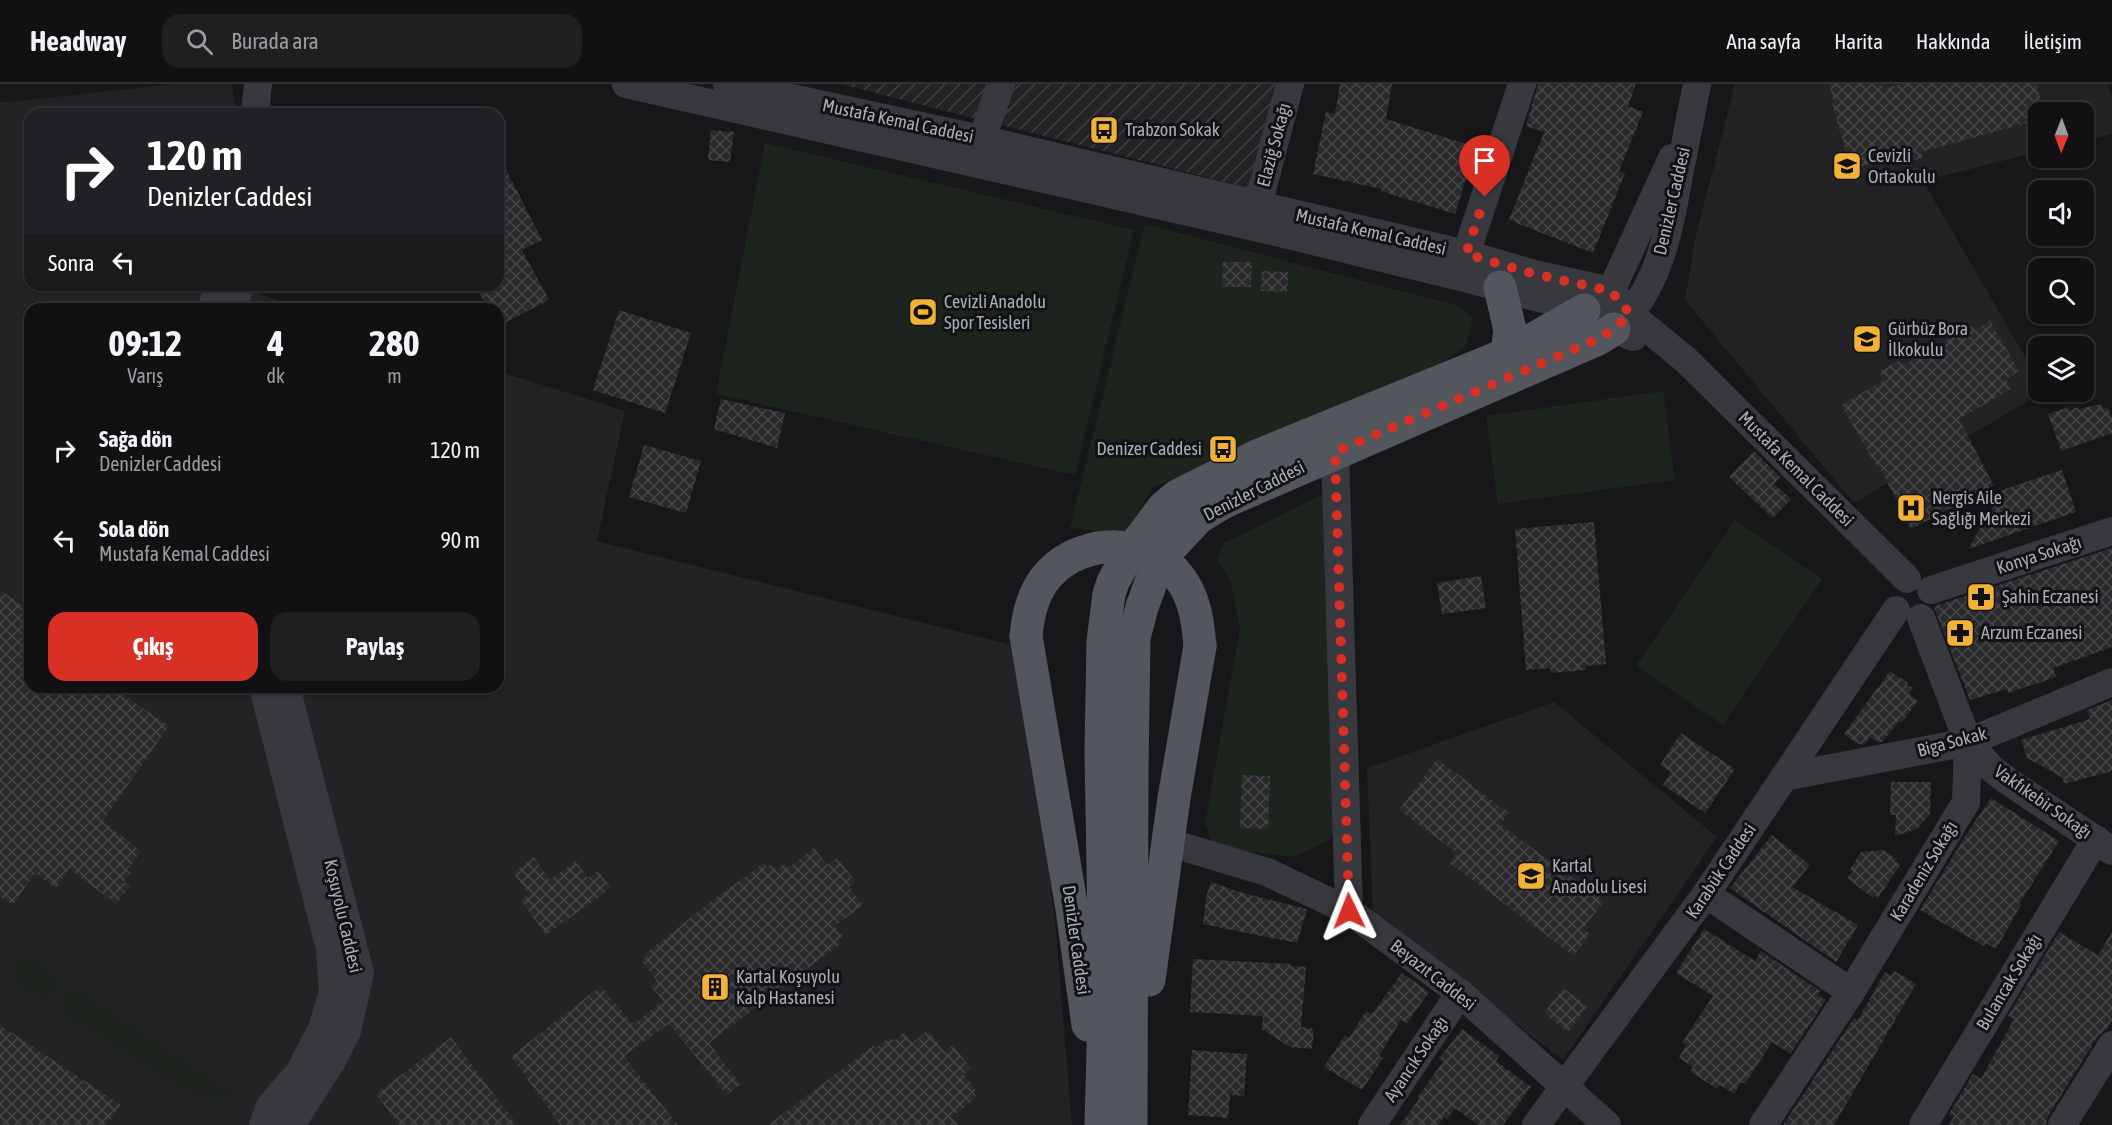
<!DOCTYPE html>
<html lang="tr">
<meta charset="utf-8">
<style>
body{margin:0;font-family:"Asap Condensed",sans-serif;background:#1e1f21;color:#f1f3f6;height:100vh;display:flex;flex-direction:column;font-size:22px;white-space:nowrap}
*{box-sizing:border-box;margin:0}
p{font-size:20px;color:#9c9da0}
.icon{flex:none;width:33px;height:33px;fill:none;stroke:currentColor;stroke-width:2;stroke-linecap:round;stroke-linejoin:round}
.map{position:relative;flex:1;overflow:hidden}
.side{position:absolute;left:24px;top:219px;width:480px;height:390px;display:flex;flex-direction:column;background:#111113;border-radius:18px;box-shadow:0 2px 4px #0004,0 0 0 2px #303133}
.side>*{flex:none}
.guide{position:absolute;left:24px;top:24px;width:480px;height:183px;border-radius:18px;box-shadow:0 2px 4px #0004,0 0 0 2px #303133;background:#202124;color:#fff;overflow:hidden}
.needle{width:39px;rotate:181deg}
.tools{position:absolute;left:2028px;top:18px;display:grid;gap:12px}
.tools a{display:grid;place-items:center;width:66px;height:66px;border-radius:12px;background:#111113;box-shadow:0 2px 4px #0004,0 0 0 2px #303133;font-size:30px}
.pin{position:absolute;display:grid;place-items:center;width:51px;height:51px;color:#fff;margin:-62px -26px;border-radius:50% 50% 50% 0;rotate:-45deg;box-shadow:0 0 6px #0007}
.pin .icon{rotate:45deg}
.me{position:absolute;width:66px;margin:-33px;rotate:358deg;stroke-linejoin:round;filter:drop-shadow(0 0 4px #0008)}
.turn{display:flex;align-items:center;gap:21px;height:126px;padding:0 24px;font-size:27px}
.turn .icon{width:78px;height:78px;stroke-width:2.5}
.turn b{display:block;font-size:42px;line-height:51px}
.then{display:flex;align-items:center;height:57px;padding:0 24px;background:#0003;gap:12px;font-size:22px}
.eta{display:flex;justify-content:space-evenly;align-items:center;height:102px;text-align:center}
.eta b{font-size:36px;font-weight:700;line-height:42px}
.button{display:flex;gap:12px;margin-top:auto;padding:12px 24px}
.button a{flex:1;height:69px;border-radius:18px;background:#d93025;color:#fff;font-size:24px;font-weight:700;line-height:69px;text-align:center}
.button a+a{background:#1e1f21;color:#f1f3f6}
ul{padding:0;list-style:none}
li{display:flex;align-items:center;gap:18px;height:90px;padding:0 24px}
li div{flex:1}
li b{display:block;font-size:22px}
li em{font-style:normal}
header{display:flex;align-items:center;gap:36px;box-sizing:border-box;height:84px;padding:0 30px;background:#111113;border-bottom:2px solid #303133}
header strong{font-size:28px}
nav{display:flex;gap:33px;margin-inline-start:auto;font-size:21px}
.search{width:420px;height:54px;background:#1e1f21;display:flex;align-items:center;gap:15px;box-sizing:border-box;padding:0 21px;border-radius:18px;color:#9c9da0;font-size:22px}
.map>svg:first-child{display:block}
</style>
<header>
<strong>Headway</strong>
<div class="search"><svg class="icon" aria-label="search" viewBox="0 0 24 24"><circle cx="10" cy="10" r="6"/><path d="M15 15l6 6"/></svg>Burada ara</div>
<nav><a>Ana sayfa</a><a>Harita</a><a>Hakkında</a><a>İletişim</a></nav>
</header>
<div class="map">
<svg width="2112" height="1041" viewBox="0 0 2112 1041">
<defs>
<pattern id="industrial-furrows" width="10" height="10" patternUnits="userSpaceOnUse" patternTransform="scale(1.5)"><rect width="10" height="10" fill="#232326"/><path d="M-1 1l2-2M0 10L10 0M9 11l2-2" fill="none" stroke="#404043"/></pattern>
<pattern id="building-cross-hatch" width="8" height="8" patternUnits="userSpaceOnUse" patternTransform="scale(1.5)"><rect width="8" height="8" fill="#2a2a2d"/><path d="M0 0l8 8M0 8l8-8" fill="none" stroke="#464649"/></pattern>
</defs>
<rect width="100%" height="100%" fill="#171719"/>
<g fill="#232326">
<polygon points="173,0 232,0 236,30 30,30 30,201 261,201 262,211 307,225 30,225 30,603 498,603 498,287 625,327 597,457 1023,564 1056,848 1072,1041 0,1041 0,19"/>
<polygon points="1735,0 2108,0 2112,14 2112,50 2084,57 2084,28 2038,28 2038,68 1923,97 2038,295 2038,308 2044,308 1854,419 1685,216 1695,155"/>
<polygon points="1554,618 1717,753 1563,976 1373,830 1367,684"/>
</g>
<polygon fill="url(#industrial-furrows)" points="840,0 1275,0 1257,106"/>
<g fill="#1d241e">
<polygon points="765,59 1134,146 1075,391 716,310"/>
<polygon points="1145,140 1459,222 1473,235 1466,261 1434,285 1152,404 1127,450 1070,444"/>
<polygon points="1663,307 1675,396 1498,420 1486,332"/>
<polygon points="1333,405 1324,490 1341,736 1331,754 1316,763 1292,773 1228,765 1210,755 1205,739 1240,545 1231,497 1217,476 1224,459"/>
<polygon points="1735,436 1822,495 1723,641 1636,582"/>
<polygon points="25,873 59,896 54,908 45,915 13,893 16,881"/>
<polygon points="74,905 231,1010 229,1014 186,1005 63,926 66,913"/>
</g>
<g fill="url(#building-cross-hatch)">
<polygon points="1340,0 1392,0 1386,35 1476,63 1455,130 1381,107 1382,105 1313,90 1326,28 1335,30"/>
<polygon points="1538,0 1636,0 1628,22 1643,28 1619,87 1625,89 1593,169 1509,136 1544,48 1526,42"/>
<polygon points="1829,0 1882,0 1883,5 1902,0 2036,0 2044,28 2038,28 2038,36 1921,68 1922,74 1901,79 1899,72 1851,85 1832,19 1834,19"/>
<polygon points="711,46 734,48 730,78 708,76"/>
<polygon points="498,70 542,156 522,166 549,216 498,242 498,225 488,225 475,201 498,201"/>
<polygon points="1223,178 1252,178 1251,203 1222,203"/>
<polygon points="1262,187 1288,188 1287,208 1261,207"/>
<polygon points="619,226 691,249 665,329 593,306"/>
<polygon points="1990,237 2019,287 2006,295 2011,305 1959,335 1994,402 1911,445 1879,382 1877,383 1841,321 1884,296 1879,288 1900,276 1903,281 1972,242 1975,246"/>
<polygon points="721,315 785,329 777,364 714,345"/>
<polygon points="2101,320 2103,325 2108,323 2112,335 2112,349 2061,367 2048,330 2069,323 2070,326 2078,323 2079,325"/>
<polygon points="644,361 701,377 686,429 629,413"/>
<polygon points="1754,367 1780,393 1774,400 1791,415 1773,434 1729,393"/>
<polygon points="2062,386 2076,428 1968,465 2002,406"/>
<polygon points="1594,438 1606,580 1585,582 1586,586 1551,589 1550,584 1526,586 1515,445"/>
<polygon points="2112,464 2112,563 2053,584 2056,593 2008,609 2007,605 1970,616 1934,524 1935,522"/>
<polygon points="1481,492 1486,524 1442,530 1437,499"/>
<polygon points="0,506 30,527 30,603 127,603 122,610 169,642 103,737 141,767 127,786 131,789 124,798 130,802 116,820 69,785 56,804 35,789 13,821 0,812"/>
<polygon points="1890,587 1908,599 1907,601 1913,604 1909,610 1918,617 1901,639 1899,637 1882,658 1879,658 1870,653 1864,661 1856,659 1844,650"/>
<polygon points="2112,616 2112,687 2064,700 2063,694 2027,674 2021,656 2090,635 2087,626"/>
<polygon points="1681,649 1735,685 1705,729 1663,701 1671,688 1660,681"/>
<polygon points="1437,675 1509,729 1500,740 1604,817 1583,845 1590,850 1574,872 1450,779 1457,769 1399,726"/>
<polygon points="1242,691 1270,692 1268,745 1240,744"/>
<polygon points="1891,698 1931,698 1930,730 1917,745 1895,752 1896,731 1890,731"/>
<polygon points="1991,714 2059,757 2019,820 2021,821 1996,865 1986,859 1984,862 1920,826 1966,751"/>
<polygon points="1772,751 1810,781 1792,803 1858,841 1836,878 1730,804"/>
<polygon points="814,764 827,781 837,774 856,798 849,803 863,821 835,842 843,852 838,856 841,859 709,959 740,1000 727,1011 669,940 624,972 678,1041 560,1041 511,972 601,902 633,940 663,917 651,902 657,897 641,877 646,873 644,871 705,822 764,779 767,783 771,780 776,786 785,779 788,784"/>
<polygon points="1883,766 1897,775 1895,777 1900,781 1878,814 1875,811 1873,814 1847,794 1853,787 1850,785 1861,768"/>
<polygon points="534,773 550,796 575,777 588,794 598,787 611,804 546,851 521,817 529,811 513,788"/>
<polygon points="1211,798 1243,809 1307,825 1297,859 1203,840 1206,813"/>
<polygon points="1704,845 1755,877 1761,867 1820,907 1817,911 1826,916 1790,970 1772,958 1745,1000 1741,998 1734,1010 1720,1001 1717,1005 1690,987 1693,983 1679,974 1686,961 1682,959 1713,912 1676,889"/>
<polygon points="2059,848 2098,871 2112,848 2112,936 2106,946 2098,952 2048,1032 2046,1041 1949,1041 1954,1032 1949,1030 1973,990 1981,995 2014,935 2008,932"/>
<polygon points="1193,875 1291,880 1290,882 1306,883 1301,943 1314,945 1312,965 1290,963 1262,945 1263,932 1190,928"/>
<polygon points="1894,887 1916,900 1834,1041 1783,1041 1854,934 1858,936 1885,888 1891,892"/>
<polygon points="1402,889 1429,908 1407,939 1401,936 1379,972 1383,974 1362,1006 1324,983 1345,951 1349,954 1366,927 1372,930"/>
<polygon points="1563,904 1588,922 1568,948 1544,929"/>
<polygon points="0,941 121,1021 106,1041 0,1041"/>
<polygon points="1462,945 1499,972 1496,977 1531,1003 1503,1041 1478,1041 1455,1024 1447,1035 1444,1033 1438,1041 1400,1041 1419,1015 1417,1014 1443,978 1439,975"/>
<polygon points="928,946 945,968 953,961 971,985 964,990 976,1007 973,1008 977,1013 952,1033 958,1041 768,1041 874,961 876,964 890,953 894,957 904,948 912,959"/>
<polygon points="451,953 517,1041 399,1041 376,1010"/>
<polygon points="1192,966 1247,970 1244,1012 1230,1011 1228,1034 1188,1031"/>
</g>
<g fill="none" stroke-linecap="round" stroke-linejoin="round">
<g stroke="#38393e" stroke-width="28">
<polyline points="626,0 1272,147 1464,194 1584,226 1614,245 1633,253"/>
<polyline points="727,0 981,55 1466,170 1534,190 1611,207 1630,230 1687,277 1907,495"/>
<polyline points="255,30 258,0"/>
<polyline points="976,72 1001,0"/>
<polyline points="1258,121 1290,0"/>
<polyline points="1466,170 1522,0"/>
<polyline points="1597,217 1611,207 1672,74"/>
<polyline points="212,225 218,201"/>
<polyline points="233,225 240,201"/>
<path d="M1618,242C1661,202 1670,141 1680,86C1686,57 1691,29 1697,0"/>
<polyline points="1335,368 1349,827"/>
<polyline points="1931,506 2112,447"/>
<polyline points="1921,534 1968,658 1992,685 2008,697 2112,767"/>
<polyline points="263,603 330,865 333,908 323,942 299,989 270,1022 263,1041"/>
<polyline points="1784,693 1968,658 2112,598"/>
<polyline points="1167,758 1267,788 1349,827 1460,909 1607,1041"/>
<polyline points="1706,810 1851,908"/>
<polyline points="280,1041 292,1039 332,977 347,947 360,889 286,603"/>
<polyline points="1372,1041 1460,909"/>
<polyline points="1536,1041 1706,810 1896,526"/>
<polyline points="1763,1041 1851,908 1966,718 1968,658"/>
<polyline points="1923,1041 2096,755"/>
<polyline points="2062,1041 2112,961"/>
</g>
<g stroke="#54565d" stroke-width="33">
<polyline points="1500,203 1510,246 1507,270"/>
<polyline points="1026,552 1072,825 1088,941"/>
<polyline points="1149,896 1174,714 1200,562"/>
<polyline points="1101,1041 1105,895 1101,668 1103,557 1109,510 1113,498 1128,471 1163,424 1177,412 1259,371 1507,270 1584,226"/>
<polyline points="1131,1041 1132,686 1134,554 1142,523 1154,490 1169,465 1199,433 1224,418 1598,255 1614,245"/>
</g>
<path stroke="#54565d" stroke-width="33" d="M1026,552C1028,530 1033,506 1050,489C1083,454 1149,453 1179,493C1195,513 1198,538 1200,562"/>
</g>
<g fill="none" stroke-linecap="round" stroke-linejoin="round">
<polyline stroke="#d93025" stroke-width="10" stroke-dasharray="0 18" points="1349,827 1335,368 1598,255 1614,245 1630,230 1611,207 1534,190 1466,170 1485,113"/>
</g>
<defs>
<g id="bus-square" transform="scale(1.5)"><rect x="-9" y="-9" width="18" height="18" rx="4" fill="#f2b236" stroke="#121214"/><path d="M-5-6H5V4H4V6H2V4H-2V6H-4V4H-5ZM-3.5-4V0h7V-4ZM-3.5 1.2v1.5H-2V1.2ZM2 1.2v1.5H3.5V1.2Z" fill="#111"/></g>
<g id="school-square" transform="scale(1.5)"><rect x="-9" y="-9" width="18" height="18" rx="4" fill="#f2b236" stroke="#121214"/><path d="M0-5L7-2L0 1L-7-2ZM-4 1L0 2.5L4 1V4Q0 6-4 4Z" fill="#111"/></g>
<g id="stadium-square" transform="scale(1.5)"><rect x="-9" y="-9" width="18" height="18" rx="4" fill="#f2b236" stroke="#121214"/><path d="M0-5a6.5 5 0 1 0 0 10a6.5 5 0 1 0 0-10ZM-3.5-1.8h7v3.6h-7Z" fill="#111"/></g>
<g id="hospital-square" transform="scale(1.5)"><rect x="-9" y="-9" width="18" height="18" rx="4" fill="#f2b236" stroke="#121214"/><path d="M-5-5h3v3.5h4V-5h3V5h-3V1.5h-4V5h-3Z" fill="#111"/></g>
<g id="pharmacy-square" transform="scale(1.5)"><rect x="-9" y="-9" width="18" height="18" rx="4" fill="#f2b236" stroke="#121214"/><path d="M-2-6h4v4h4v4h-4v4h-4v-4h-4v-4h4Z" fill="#111"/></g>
<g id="building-square" transform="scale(1.5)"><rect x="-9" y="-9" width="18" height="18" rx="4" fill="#f2b236" stroke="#121214"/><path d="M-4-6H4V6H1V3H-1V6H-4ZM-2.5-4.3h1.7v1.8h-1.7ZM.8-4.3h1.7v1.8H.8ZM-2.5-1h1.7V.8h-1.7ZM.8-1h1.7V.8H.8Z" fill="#111"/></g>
</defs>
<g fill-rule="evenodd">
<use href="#bus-square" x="1104" y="46"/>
<use href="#school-square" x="1847" y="82"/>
<use href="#stadium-square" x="923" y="228"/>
<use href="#school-square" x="1867" y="255"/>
<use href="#bus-square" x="1223" y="365"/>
<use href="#hospital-square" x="1911" y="424"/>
<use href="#pharmacy-square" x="1981" y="513"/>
<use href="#pharmacy-square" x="1960" y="549"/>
<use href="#school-square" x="1531" y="792"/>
<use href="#building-square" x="715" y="903"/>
</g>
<g text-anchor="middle" stroke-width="6" stroke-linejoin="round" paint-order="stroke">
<g font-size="18" fill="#a9aeb9" stroke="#121214">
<text transform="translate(898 37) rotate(12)" y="6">Mustafa Kemal Caddesi</text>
<text transform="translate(1274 61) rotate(-75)" y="6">Elaziğ Sokağı</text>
<text transform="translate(1672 117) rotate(-77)" y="6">Denizler Caddesi</text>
<text transform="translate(1371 148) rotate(13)" y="6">Mustafa Kemal Caddesi</text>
<text transform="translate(1796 385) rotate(45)" y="6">Mustafa Kemal Caddesi</text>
<text transform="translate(1254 407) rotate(-27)" y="6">Denizler Caddesi</text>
<text transform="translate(2039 471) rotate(-18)" y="6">Konya Sokağı</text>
<text transform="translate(1952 658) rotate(-15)" y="6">Biga Sokak</text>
<text transform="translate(2043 718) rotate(35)" y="6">Vakfıkebir Sokağı</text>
<text transform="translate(1721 787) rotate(-56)" y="6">Karabük Caddesi</text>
<text transform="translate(1924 787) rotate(-59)" y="6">Karadeniz Sokağı</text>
<text transform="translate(343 832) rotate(77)" y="6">Koşuyolu Caddesi</text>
<text transform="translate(1076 856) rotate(82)" y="6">Denizler Caddesi</text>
<text transform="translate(1433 891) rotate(38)" y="6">Beyazıt Caddesi</text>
<text transform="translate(2009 898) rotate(-59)" y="6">Bulancak Sokağı</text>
<text transform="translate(1416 975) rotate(-56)" y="6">Ayancık Sokağı</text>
</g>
<g font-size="18" fill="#a9aeb9" stroke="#121214" text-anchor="start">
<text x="1125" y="52">Trabzon Sokak</text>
<text x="1868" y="78">Cevizli<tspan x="1868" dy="21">Ortaokulu</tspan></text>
<text x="944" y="224">Cevizli Anadolu<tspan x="944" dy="21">Spor Tesisleri</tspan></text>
<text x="1888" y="251">Gürbüz Bora<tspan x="1888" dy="21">İlkokulu</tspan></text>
<text x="1202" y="371" text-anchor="end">Denizer Caddesi</text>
<text x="1932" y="420">Nergis Aile<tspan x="1932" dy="21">Sağlığı Merkezi</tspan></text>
<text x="2002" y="519">Şahin Eczanesi</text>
<text x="1981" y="555">Arzum Eczanesi</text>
<text x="1552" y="788">Kartal<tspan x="1552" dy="21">Anadolu Lisesi</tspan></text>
<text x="736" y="899">Kartal Koşuyolu<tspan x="736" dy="21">Kalp Hastanesi</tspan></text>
</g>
</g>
</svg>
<div class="tools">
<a><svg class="needle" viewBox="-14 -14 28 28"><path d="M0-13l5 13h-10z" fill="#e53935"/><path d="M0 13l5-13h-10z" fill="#9c9da0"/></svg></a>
<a><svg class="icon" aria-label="sound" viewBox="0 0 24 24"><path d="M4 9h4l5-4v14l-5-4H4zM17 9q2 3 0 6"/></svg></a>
<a><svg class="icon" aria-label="search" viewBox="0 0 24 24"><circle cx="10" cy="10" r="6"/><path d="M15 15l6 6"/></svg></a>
<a><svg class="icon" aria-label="layers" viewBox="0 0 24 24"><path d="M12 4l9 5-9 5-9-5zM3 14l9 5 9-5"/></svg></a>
</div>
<div class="pin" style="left:1485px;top:113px;background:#d93025"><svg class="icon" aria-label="arrive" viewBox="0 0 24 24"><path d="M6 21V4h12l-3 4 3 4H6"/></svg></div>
<svg class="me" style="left:1349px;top:827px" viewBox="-20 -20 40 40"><path d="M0-17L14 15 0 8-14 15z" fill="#d93025" stroke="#fff" stroke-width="4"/></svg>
<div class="guide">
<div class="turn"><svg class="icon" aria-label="right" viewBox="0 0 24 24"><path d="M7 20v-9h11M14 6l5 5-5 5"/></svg><div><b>120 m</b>Denizler Caddesi</div></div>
<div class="then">Sonra<svg class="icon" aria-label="left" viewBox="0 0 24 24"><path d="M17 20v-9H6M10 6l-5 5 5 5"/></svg></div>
</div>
<section class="side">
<div class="eta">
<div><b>09:12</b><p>Varış</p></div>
<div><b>4</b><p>dk</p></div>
<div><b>280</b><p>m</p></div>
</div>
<ul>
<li><svg class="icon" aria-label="right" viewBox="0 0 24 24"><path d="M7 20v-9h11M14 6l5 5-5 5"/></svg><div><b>Sağa dön</b><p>Denizler Caddesi</p></div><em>120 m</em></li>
<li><svg class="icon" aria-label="left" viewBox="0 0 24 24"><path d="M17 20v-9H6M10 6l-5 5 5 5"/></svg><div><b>Sola dön</b><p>Mustafa Kemal Caddesi</p></div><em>90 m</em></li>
</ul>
<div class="button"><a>Çıkış</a><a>Paylaş</a></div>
</section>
</div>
